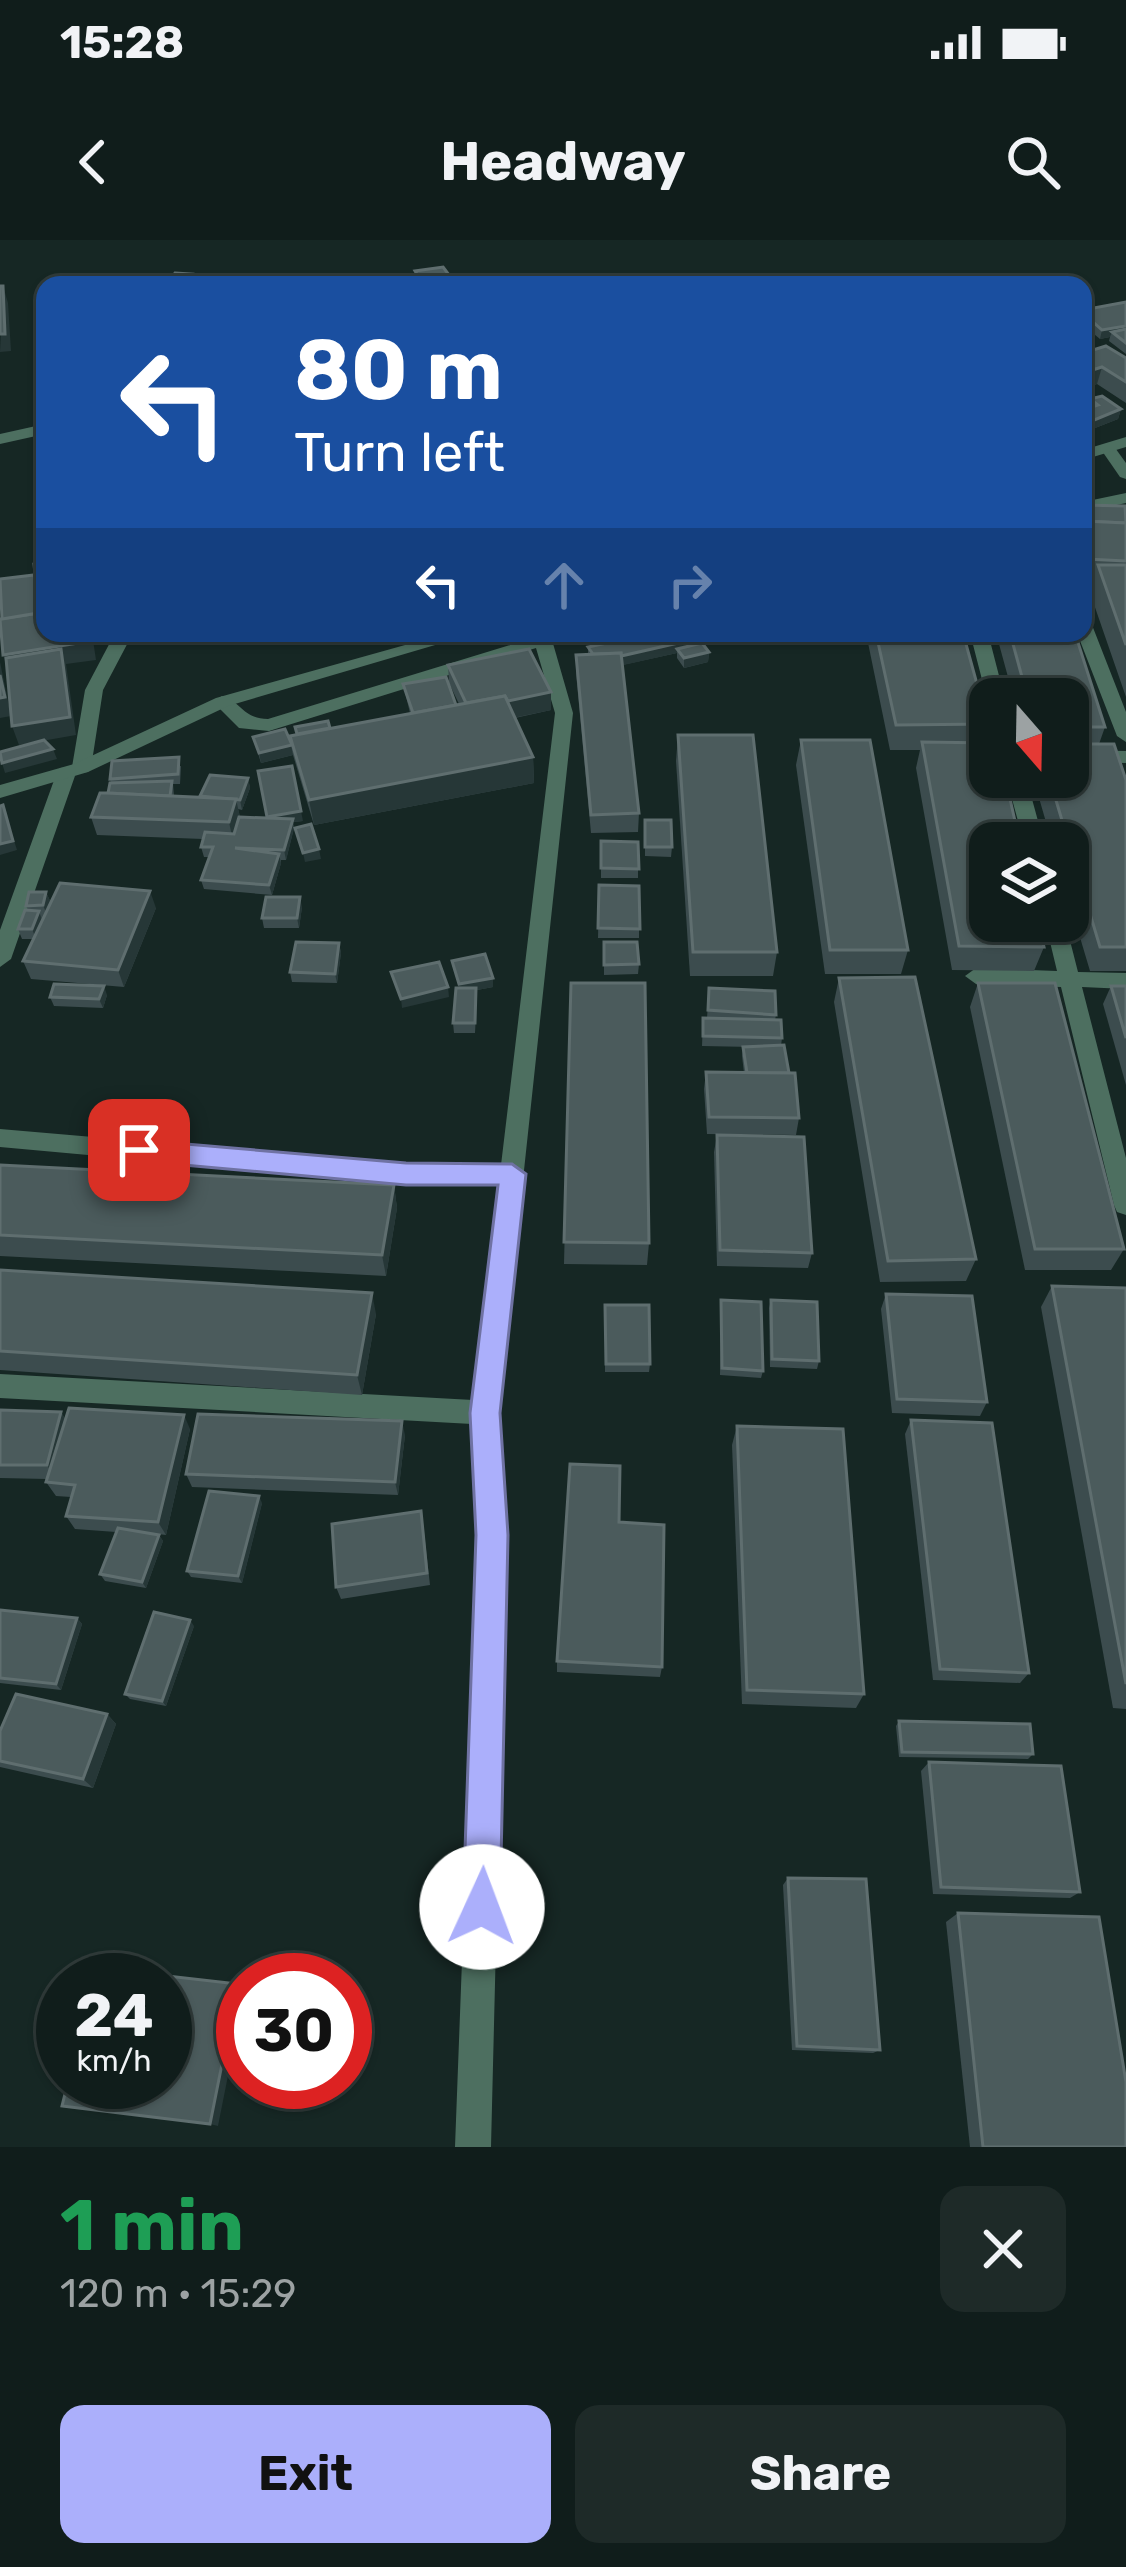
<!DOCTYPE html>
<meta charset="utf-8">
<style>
body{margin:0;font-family:Rubik,sans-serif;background:#1e2a28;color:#f1f3f6;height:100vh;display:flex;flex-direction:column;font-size:45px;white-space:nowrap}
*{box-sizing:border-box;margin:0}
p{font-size:39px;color:#9ca2a3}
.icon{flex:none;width:66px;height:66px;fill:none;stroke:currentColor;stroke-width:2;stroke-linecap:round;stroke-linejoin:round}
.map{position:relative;height:1907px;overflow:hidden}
.drawer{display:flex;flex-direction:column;background:#101d1b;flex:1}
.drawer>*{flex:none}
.guide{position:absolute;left:36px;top:36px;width:1056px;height:366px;border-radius:24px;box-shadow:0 3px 9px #0004,0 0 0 3px #303b3a;background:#1a4fa0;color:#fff;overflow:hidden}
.needle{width:78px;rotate:160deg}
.tools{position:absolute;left:969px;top:438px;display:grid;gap:24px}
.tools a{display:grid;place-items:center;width:120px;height:120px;border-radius:24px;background:#101d1b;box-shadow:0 3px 9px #0004,0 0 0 3px #303b3a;font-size:60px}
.speed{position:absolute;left:36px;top:1713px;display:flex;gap:24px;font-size:60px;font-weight:700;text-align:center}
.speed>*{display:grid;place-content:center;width:156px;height:156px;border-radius:50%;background:#101d1b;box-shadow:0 3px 9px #0004,0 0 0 3px #303b3a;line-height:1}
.speed small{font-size:30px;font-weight:400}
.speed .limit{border:18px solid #d22;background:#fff;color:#111}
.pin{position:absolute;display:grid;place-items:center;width:102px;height:102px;color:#fff;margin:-51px;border-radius:24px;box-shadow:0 6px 18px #0006}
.me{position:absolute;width:132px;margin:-66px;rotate:2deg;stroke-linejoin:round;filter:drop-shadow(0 0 9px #0008)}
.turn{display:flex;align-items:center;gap:42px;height:252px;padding:0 60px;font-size:54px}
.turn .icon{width:156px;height:156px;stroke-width:2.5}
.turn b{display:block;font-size:84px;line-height:102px}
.lanes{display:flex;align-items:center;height:114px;padding:0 60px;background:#0003;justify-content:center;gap:60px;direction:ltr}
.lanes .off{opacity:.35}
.round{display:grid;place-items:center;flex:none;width:126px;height:126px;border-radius:24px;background:#1e2a28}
.headline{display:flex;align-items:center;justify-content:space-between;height:204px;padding:0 60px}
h1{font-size:72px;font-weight:700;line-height:90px;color:#1e9e55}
.cta{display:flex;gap:24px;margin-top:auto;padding:24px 60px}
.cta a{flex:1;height:138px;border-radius:24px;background:#abaffb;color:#111;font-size:48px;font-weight:700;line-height:138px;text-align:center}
.cta a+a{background:#1e2a28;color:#f1f3f6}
.status{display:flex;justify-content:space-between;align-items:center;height:84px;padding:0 60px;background:#101d1b;direction:ltr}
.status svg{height:33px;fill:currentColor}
header{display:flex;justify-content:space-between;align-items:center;height:156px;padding:0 60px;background:#101d1b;font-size:54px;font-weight:700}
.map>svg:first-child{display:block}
</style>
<div class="status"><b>15:28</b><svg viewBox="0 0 49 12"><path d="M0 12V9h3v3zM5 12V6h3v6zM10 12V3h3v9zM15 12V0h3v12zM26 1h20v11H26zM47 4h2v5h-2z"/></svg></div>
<header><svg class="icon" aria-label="back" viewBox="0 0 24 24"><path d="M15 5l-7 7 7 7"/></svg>Headway<svg class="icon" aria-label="search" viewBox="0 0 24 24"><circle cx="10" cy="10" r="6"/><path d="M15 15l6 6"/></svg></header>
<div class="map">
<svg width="1126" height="1907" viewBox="0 0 1126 1907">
<rect width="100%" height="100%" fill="#162724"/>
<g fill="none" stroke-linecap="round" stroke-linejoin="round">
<g fill="#4d6f60" fill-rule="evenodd">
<polygon points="45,184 45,194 0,204 0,194"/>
<polygon points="1103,205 1113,205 1126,223 1126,239 1120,237 1100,208"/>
<polygon points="1126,253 1126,263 1083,272 1083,262"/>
<rect x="1083" y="338" width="43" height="10"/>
<polygon points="1083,380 1092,385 1126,472 1126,502 1117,496 1077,393 1083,393"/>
<polygon points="115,393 133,393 103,450 91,528 88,532 76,533 11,719 0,727 0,690 57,532 60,528 72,527 85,450"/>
<polygon points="970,393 988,393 1005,459 990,459 990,463 987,459"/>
<path d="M543,395L552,400L573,473L498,1173L506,1295L491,1907H455L478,1295L472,1184L0,1158V1134L473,1160L499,945L406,944L0,907V889L406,924L501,925L555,473L536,408L269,491L239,488L213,462L222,456C243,463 242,478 268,479Z"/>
<polygon points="1068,510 1126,511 1126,523 1068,522"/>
<polygon points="1006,537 1026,537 1044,603 1024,603"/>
<polygon points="1045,681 1065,681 1078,732 1126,733 1126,749 1082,747 1126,918 1126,975 1117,972 1114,965 1061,747 976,744 965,736 976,728 1057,731"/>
</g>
<g fill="#4d6f60" fill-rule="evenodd">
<polygon points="1126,197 1126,207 1083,220 1083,210"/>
<polygon points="448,393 476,393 228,466 88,532 0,558 0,545 74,524 216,458"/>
</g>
</g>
<g fill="#3c4c4e">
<polygon points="1126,62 1126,114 1109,101 1110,97 1100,99 1083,85 1083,70"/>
<polygon points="1083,113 1126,118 1126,163 1097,144 1083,149"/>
<polygon points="1083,159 1089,163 1090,159 1121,169 1118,179 1085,192 1083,191"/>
<polygon points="1083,265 1126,270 1126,457 1089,350 1093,338 1083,338"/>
<polygon points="585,393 618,393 620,400 626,399 622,393 682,393 687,401 687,407 709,412 708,422 684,428 677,418 677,413 622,425 639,573 638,592 591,593 576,433 576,415 588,414 588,407 594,406"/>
<polygon points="866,393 963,393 988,484 983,503 1044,707 1034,731 952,730 916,528 920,510 890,510"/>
<polygon points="996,393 1075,393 1105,487 1099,504 1126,540 1126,731 1090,731 1068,657 1068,603 1052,603 1033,537 1068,537 1068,459 1014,459"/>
<polygon points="448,425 551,470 515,478 533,517 534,543 314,585 293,515 261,523 253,497 291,503 330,488 410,473 403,444 459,464 449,443"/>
<polygon points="678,495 777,712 773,736 690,736 676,521"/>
<polygon points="801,500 908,710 901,734 825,734 796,525"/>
<polygon points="181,526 180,544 173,544 174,556 201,558 248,538 250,548 242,570 238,569 240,577 303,581 293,582 294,588 286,620 281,620 281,623 272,655 204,649 201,640 210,617 204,617 201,607 203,599 97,595 91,577 108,553 111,543 110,539"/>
<polygon points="645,580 672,607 671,617 645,616"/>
<polygon points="601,601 638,602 638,638 601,638"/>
<polygon points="599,645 639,646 639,698 598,698"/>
<polygon points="46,652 50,661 48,668 156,668 124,747 31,739 23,721 34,699 22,699 18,689 28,670 26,666"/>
<polygon points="302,667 299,688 264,688 262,678"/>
<polygon points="604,702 639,724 638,734 604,735"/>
<polygon points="339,703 341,713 337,743 292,742 290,732"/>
<polygon points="452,721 493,747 477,750 475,793 454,793 453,783 459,748"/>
<polygon points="839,738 976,1019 966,1041 880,1042 834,762"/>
<polygon points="571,743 649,1003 647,1025 564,1024"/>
<polygon points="978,743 1124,1009 1111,1030 1025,1030 970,767"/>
<polygon points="1111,746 1126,746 1126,845 1103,764"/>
<polygon points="709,748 776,775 775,780 782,798 781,806 799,878 796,895 707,894 704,849 706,832 744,833 742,816 743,807 752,807 702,806 703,778 707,778"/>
<polygon points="107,755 103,768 54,766 50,757"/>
<polygon points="717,895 812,1013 808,1028 717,1026 714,912"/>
<polygon points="0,925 394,945 397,968 386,1036 0,1016"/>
<polygon points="0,1030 376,1074 362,1155 0,1130"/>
<polygon points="1052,1046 1126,1048 1126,1469 1113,1468 1041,1067"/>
<polygon points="886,1054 987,1162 980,1176 892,1173 881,1069"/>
<polygon points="721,1060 763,1131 761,1138 720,1135"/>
<polygon points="771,1060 819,1121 817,1129 770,1127 769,1068"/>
<polygon points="605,1065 650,1124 649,1132 605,1132"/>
<polygon points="0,1170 61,1172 65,1179 190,1189 166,1295 158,1294 163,1301 146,1348 105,1341 100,1334 116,1292 75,1289 66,1276 71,1257 56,1256 46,1242 47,1239 0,1238"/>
<polygon points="911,1180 1029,1433 1020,1443 933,1440 905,1194"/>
<polygon points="737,1186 864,1454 856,1468 742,1464 732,1205"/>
<polygon points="405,1195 398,1255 192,1247 186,1234"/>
<polygon points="262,1263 242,1343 191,1337 187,1331"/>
<polygon points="619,1282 662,1427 660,1437 557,1432 557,1421"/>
<polygon points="423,1283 430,1345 341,1359 336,1347"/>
<polygon points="0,1370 77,1378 82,1384 61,1450 0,1443"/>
<polygon points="194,1386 166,1466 130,1459 125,1454"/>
<polygon points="107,1474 116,1484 93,1548 0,1527 0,1491"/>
<polygon points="899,1481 1033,1514 1028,1519 899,1517 896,1486"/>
<polygon points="929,1522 1080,1652 1070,1658 933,1654 921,1531"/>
<polygon points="788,1638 880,1810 873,1813 792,1810 783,1645"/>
<polygon points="958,1673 1126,1907 970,1907 946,1682"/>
</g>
<g fill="#263737">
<polygon points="452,39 452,45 423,45 423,44"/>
<polygon points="3,46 8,63 11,111 0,112"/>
<polygon points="1126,86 1126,94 1112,92 1110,97 1100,99 1102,90"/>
<polygon points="1102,127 1097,144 1083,149 1086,132"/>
<polygon points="1121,169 1118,179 1085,192 1087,183"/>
<polygon points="92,393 96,420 66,424 76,495 19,505 12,486 9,433 3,415"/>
<polygon points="347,393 360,393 361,399 339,405 337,396"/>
<polygon points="620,396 620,406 597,411 597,401"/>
<polygon points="687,401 686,411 677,409 677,413 597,431 597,421"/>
<polygon points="709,412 708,422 684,428 684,418"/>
<polygon points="0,422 11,476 0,478"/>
<polygon points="551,452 551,470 469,487 468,469"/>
<polygon points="291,505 293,515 261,523 259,513"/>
<polygon points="53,509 57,519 5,533 2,523"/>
<polygon points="533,517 534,543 314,585 309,560"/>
<polygon points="248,538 250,548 242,570 240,560"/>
<polygon points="236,559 240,577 233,601 229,582"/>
<polygon points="3,565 17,610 0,615 0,604"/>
<polygon points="301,571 303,581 293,582 294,588 286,620 284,610 267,577"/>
<polygon points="319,609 321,619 305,622 303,613"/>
<polygon points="279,614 281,623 272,655 269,645"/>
<polygon points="150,651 156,668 124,747 118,730"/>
<polygon points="46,652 50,661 47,675 43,665"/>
<polygon points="300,657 302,667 299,688 297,678"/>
<polygon points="39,671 42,680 36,699 32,689"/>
<polygon points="339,703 341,713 337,743 335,734"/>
<polygon points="493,738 493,747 477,750 475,793 475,783 460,753 459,744"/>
<polygon points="104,746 107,755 103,768 99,759"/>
<polygon points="448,747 449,757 402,768 401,759"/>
<polygon points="394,945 397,968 386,1036 382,1015"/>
<polygon points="372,1053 376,1074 362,1155 357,1135"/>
<polygon points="61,1172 70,1186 56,1239 47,1225"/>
<polygon points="184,1175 190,1189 166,1295 158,1282"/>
<polygon points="402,1181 405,1195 398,1255 395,1242"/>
<polygon points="259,1256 262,1263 242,1343 238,1336"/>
<polygon points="159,1295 163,1301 146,1348 142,1342"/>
<polygon points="77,1378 82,1384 61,1450 56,1444"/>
<polygon points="190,1380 194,1386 166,1466 162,1461"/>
<polygon points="107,1474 116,1484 93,1548 83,1539"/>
<polygon points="238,1744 243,1747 243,1760 218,1886 210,1884"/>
</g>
<g fill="#4b5b5c" stroke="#5f6e6f" stroke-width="3">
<polygon points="443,27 452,39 423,44 415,31"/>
<polygon points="175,33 192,34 186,43 169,42"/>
<polygon points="980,39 991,45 964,45"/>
<polygon points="0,46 3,46 5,94 0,94"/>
<polygon points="1126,62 1126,86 1102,90 1083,73 1083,70"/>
<polygon points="1126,89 1126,103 1112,92"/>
<polygon points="1106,106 1126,118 1126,142 1102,127 1086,132 1083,130 1083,113"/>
<polygon points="1102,156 1121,169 1087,183 1083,180 1083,170 1098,165 1090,159"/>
<polygon points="1083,265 1125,266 1126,283 1083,281"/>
<polygon points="1083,281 1126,283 1126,321 1086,319 1083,306"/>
<polygon points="45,323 45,393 89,393 91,401 3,415 0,379 39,373 34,324"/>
<polygon points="1098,325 1126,325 1126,405"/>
<polygon points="34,335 38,373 2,379 0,339"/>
<polygon points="592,393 618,393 620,396 597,401"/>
<polygon points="654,393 681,393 687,401 621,416 621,413 593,414 588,407"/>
<polygon points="876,393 963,393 988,484 896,485"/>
<polygon points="1010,393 1075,393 1105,487 1068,487 1068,459 1028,459"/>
<polygon points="702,403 709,412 684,418 677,409"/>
<polygon points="61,409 70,477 12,486 6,418"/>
<polygon points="529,409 551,452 508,461 505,456 466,463 448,425"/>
<polygon points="621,413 639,573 591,575 576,415"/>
<polygon points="0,435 5,457 0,458"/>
<polygon points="446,437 456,465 413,473 403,444"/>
<polygon points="505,456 533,517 309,560 290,496"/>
<polygon points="328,481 330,488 297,494 295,487"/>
<polygon points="285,489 292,505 259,513 253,497"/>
<polygon points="678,495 753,495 777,712 693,712"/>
<polygon points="44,500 53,509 2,523 0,512"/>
<polygon points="801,500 870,500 908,710 830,710"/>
<polygon points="922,502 990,503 990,537 1005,537 1020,603 990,603 990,681 1038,681 1044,707 959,706"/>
<polygon points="1068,504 1114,504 1126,540 1126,707 1100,707 1049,537 1068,537"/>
<polygon points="179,517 178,534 110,539 112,521"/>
<polygon points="292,526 301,571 267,577 258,531"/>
<polygon points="210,535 248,538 240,560 200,556"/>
<polygon points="172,541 170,556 108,553 110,543"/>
<polygon points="100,553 106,553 236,559 229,582 91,577"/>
<polygon points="3,565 13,601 0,604 0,566"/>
<polygon points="239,577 293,579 284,610 235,608 279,614 269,645 201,640 213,607 201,607 205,592 234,594"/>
<polygon points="645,580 671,580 672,607 645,607"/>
<polygon points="311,584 319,609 303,613 295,588"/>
<polygon points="601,601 638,602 639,629 601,628"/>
<polygon points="60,643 150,651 118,730 23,721"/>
<polygon points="599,645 639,646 640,689 598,688"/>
<polygon points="29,652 46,652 43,665 26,666"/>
<polygon points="266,657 300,657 297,678 262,678"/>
<polygon points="25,670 39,671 32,689 18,689"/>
<polygon points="296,702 339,703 335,734 290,732"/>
<polygon points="604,702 637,702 639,724 604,725"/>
<polygon points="485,714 493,738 459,744 452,721"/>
<polygon points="439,722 448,747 401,759 391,732"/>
<polygon points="915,737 976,1019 888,1021 839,738"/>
<polygon points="571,743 645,743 649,1003 564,1002"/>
<polygon points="978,743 1055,743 1124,1009 1035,1009"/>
<polygon points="54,744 104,746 99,759 50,757"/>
<polygon points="1111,746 1126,746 1126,798"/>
<polygon points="456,748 476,748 475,783 453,783"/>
<polygon points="709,748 775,751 776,775 708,770"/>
<polygon points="703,778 781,780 782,798 703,796"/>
<polygon points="784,805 789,833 747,833 743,807"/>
<polygon points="706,832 795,833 799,878 709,877"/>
<polygon points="717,895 804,897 812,1013 720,1010"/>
<polygon points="0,925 394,945 382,1015 0,995"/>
<polygon points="0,1030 372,1053 357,1135 0,1111"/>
<polygon points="1052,1046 1126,1048 1126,1444"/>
<polygon points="886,1054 972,1056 987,1162 897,1159"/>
<polygon points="721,1060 761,1062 763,1131 722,1128"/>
<polygon points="771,1060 817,1062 819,1121 772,1119"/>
<polygon points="605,1065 649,1065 650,1124 606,1124"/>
<polygon points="69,1168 184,1175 158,1282 66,1276 75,1245 46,1242"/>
<polygon points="0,1170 61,1172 47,1225 0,1225"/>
<polygon points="198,1174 402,1181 395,1242 186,1234"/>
<polygon points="911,1180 992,1183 1029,1433 940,1429"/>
<polygon points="737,1186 843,1189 864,1454 747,1450"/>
<polygon points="570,1224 620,1226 619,1282 664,1285 662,1427 557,1421"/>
<polygon points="209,1251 259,1256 238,1336 187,1331"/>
<polygon points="421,1271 427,1333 336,1347 332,1284"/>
<polygon points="118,1288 159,1295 142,1342 100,1334"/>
<polygon points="0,1370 77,1378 56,1444 0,1438"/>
<polygon points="154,1372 190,1380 162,1461 125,1454"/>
<polygon points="16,1454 107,1474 83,1539 0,1521 0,1491"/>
<polygon points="899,1481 1030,1484 1033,1514 902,1512"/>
<polygon points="929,1522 1061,1526 1080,1652 941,1647"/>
<polygon points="788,1638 866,1639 880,1810 797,1806"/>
<polygon points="958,1673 1099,1677 1126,1842 1126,1907 983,1907"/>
<polygon points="97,1728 238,1744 210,1884 62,1866 68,1842 165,1842 165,1740 94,1740"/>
</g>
<polygon fill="#abaffb" stroke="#6f72a3" stroke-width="3" points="139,900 406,923 512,924 526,934 500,1173 508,1295 500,1667 495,1680 482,1686 469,1680 463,1667 476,1295 470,1173 498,945 406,945 139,921 126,910"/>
</svg>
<div class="tools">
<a><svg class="needle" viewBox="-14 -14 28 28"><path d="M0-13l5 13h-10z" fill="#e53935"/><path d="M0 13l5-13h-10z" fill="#9ca2a3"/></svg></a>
<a><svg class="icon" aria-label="layers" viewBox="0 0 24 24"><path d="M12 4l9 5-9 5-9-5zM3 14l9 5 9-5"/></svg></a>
</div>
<div class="speed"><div>24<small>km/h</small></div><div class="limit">30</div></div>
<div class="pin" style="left:139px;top:910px;background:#d93025"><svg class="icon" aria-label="arrive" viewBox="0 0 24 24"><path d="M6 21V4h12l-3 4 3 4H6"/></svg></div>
<svg class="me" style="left:482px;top:1667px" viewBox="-20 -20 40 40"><circle r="19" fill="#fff"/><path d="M0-13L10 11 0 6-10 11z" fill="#abaffb"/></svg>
<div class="guide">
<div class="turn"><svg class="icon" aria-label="left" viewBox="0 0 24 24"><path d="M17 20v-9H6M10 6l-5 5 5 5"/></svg><div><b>80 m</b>Turn left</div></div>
<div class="lanes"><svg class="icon" aria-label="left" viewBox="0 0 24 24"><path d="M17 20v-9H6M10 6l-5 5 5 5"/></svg><svg class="icon off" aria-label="ahead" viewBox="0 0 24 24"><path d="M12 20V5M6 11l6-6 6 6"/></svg><svg class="icon off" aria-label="right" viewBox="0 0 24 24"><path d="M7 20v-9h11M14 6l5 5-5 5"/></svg></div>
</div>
</div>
<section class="drawer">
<div class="headline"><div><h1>1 min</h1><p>120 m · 15:29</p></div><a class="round"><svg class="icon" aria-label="close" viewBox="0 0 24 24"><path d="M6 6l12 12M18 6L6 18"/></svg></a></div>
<div class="cta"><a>Exit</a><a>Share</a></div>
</section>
